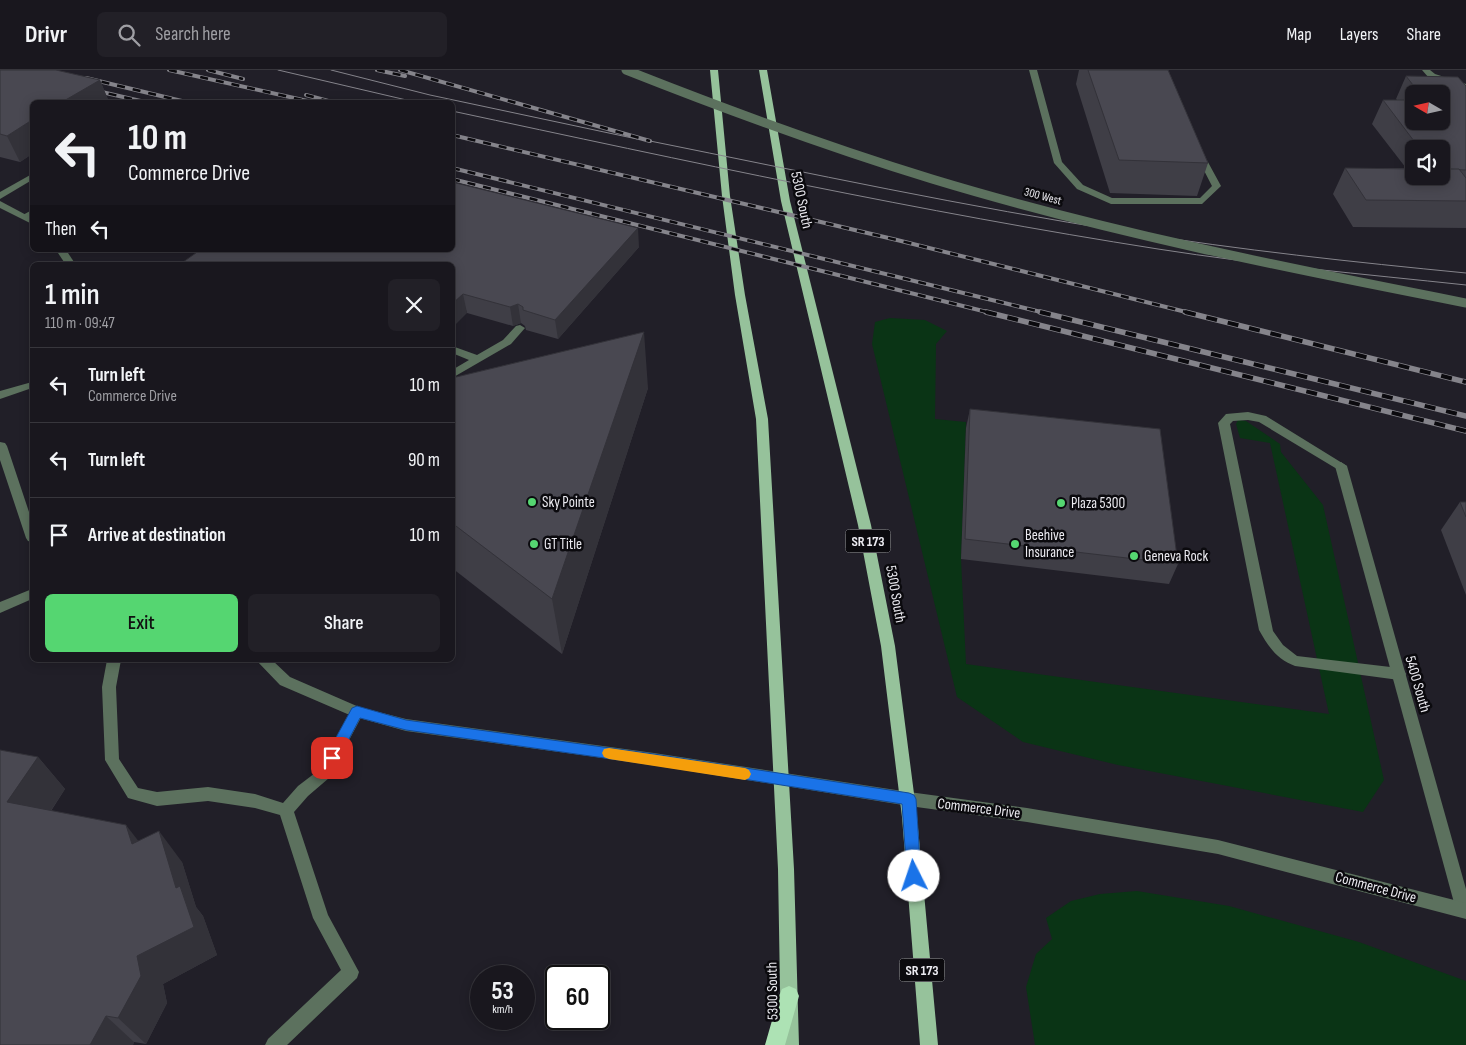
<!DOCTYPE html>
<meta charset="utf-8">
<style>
body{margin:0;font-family:"Sofia Sans Condensed",sans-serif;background:#222027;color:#f1f3f6;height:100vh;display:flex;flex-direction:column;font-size:19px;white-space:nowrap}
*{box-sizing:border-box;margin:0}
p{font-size:16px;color:#9f9fa4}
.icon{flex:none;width:28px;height:28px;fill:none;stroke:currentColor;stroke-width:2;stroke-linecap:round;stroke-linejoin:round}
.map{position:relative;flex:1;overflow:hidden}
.panel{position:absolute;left:30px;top:192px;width:425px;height:400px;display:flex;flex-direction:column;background:#19171e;border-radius:8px;box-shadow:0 2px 12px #0003,0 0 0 1px #37363c}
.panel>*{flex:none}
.top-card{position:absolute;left:30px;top:30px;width:425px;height:152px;border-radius:8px;box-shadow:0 2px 12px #0003,0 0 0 1px #37363c;background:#19171e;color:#f1f3f6;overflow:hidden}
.needle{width:32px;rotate:279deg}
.tools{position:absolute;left:1405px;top:15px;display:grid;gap:10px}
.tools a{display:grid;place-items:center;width:45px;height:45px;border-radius:8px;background:#19171e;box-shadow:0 2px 12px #0003,0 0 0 1px #37363c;font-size:25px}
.speed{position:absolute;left:470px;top:895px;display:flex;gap:10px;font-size:25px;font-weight:700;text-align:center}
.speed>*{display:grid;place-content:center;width:65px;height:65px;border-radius:50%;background:#19171e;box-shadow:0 2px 12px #0003,0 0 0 1px #37363c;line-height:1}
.speed small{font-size:12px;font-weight:400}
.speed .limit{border:2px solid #111;border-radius:8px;background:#fff;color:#111}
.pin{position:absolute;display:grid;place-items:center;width:42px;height:42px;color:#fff;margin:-21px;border-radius:10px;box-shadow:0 2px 8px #0006}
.me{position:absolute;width:55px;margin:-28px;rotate:356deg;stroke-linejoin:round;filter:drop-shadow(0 0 4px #0008)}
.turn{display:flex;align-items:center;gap:18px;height:105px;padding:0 15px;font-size:22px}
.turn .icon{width:65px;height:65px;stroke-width:2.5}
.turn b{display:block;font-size:35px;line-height:42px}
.then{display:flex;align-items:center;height:48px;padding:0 15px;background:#0003;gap:10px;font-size:19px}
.round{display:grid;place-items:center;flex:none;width:52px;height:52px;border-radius:8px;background:#222027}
.headline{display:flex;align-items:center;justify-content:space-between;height:85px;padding:0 15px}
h1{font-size:30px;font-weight:600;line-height:38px}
.primary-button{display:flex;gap:10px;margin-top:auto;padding:10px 15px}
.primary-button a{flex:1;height:58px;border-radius:8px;background:#55d671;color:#111;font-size:20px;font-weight:600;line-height:58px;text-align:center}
.primary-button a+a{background:#222027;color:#f1f3f6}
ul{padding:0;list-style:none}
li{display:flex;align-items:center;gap:15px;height:75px;padding:0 15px;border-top:1px solid #37363c}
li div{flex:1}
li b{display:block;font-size:19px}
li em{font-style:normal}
header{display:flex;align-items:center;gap:30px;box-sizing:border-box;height:70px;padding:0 25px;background:#19171e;border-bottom:1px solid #37363c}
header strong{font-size:24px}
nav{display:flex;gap:28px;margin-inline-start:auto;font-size:18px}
.search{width:350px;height:45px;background:#222027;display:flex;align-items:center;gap:12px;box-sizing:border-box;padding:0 18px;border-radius:8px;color:#9f9fa4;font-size:19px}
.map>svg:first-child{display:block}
</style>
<header>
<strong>Drivr</strong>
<div class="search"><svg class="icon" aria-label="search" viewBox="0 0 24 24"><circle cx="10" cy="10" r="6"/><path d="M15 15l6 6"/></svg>Search here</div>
<nav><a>Map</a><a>Layers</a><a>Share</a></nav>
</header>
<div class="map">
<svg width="1466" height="975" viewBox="0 0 1466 975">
<rect width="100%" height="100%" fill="#211f28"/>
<g fill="#0a3415">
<polygon points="890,248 925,250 947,261 936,274 935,349 966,352 961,489 966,594 1329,644 1270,373 1240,368 1236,354 1238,350 1246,351 1280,374 1281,382 1323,435 1384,710 1363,742 1118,695 1023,672 957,627 872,274 875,252"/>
<polygon points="1137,821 1229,836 1359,872 1466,911 1466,975 1035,975 1026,917 1036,884 1052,869 1046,848 1071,831 1100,824"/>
</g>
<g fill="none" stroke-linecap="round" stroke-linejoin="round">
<g fill="#5c715e" fill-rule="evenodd">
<polygon points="1029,0 1037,0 1062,92 1083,115 1112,128 1200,128 1212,116 1195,83 1199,80 1203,83 1221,116 1202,134 1111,134 1077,119 1054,93"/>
<polygon points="1422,0 1430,0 1435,4 1466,14 1466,18 1429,8"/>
<polygon points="32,104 32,110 0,129 0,122"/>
<polygon points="32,140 32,146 26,149 21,146"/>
<polygon points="520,255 525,258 511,274 452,308 452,300 469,290 452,283 452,276 477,285 503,270 516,256"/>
<polygon points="32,312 32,318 0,329 0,321"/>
<path d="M1248,342L1266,346L1347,396L1345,399H1337L1259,352L1248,350L1233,351L1230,354L1273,561L1283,575L1297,586L1399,598L1404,600L1406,604L1404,608L1399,610L1295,596C1277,590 1268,576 1259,560L1218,353L1226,344Z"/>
<polygon points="0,372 5,373 7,376 32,451 32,472 28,471 26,468 0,390"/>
<polygon points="32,519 32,529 0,543 0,532"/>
<polygon points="107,590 121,590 116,617 119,689 138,718 157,722 208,717 255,724 283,733 298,716 319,700 352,638 357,636 362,638 364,642 329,708 308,726 294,742 328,845 359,902 357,908 287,975 265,975 268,969 341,900 313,848 280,745 255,738 208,731 157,736 128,728 105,690 102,617"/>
</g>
<polygon fill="#5c715e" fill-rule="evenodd" points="1341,392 1347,396 1466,819 1466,847 1464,848 1458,845 1456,840 1335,396"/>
<g fill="#5c715e" fill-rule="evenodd">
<polygon points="0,131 32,148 32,154 0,138"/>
<polygon points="56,180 66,180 76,195 66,195"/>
<polygon points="256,590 272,590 290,607 359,637 406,649 654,683 909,722 1027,738 1218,770 1466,833 1466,849 1218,784 1027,752 909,736 654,695 406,661 352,646 280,615"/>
</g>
<g fill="#96c29b" fill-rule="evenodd">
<polygon points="710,0 718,0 730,126 745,225 768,349 794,799 799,975 781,975 778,799 756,349 735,225 722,126"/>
<polygon points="759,0 767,0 790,131 871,455 895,576 917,747 938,975 920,975 902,747 881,576 858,455 781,131"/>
</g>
<polygon fill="#ade2b4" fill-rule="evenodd" points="789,916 796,919 799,926 785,975 765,975 779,926 782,919"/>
<g stroke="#85848b" stroke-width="1">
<polyline points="278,0 415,32"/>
<polyline points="331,0 430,25 637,69"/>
<path d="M452,41C686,91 921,142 1158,179C1260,195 1363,204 1466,215"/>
<path d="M650,71C809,103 967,137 1128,162C1240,180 1353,192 1466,203"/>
</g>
<g stroke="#85848b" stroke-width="4">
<g id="rail-far1">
<polyline points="169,0 312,32"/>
<polyline points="208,0 243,9"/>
<polyline points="377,0 405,6"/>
<polyline points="400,0 650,71"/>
<polyline points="86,8 186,32"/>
<polyline points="93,20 145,32"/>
<polyline points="306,25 332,32"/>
<polyline points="452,65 897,170 1190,243"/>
<polyline points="452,98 1045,243"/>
<polyline points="452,109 991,243"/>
</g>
</g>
<g stroke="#85848b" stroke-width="5.5">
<g id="rail">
<polyline points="986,242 1466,361"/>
<polyline points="1040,242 1466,346"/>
<polyline points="1185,242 1466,312"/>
</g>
</g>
<use href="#rail-far1" stroke="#0b0a0e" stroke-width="2.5" stroke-dasharray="8" stroke-linecap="butt"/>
<use href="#rail" stroke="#0b0a0e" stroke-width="4" stroke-dasharray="11" stroke-linecap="butt"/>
<path stroke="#5c715e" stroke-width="9" d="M626,0C727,40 828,77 932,109C1107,162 1287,198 1466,233"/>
</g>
<g fill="#3f3e46" fill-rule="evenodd">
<polygon points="0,0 100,10 109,32 32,32 32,84 20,92 0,87"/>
<polygon points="1079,0 1168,0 1208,93 1197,126 1110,123 1076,14"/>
<path d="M1406,6L1466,16V158L1353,157L1333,124L1345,98H1406L1372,54L1383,30H1397L1396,29ZM1414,24H1441L1414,51ZM1414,79H1441V106H1414Z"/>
<polygon points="639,177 558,269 526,260 525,256 521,253 513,256 467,243 452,195"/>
<polygon points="452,308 648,318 562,584 452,498"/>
<polygon points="970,339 1178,494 1169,514 961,489 966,358"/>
<polygon points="1460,432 1466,432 1466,525 1441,460"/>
<polygon points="38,687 65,719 51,741 138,771 182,792 196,837 203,846 217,885 163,914 167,933 146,974 134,972 133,975 0,975"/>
</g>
<g fill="#333239">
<polygon points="100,10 109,32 62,32"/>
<polygon points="32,50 32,84 20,92 7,66"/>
<polygon points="638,158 639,177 558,269 555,250"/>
<polygon points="463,224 467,243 452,258 452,234"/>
<polygon points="518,234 521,253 513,256 510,237"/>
<polygon points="644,262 648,318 562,584 552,529"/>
<polygon points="38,687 65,719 36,763 7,732"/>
<polygon points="126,755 150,786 132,774"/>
<polygon points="159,761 182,792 196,837 203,846 217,885 163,914 167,933 146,974 118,948 137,886 176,818"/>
<polygon points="106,946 134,972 133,975 90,975"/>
</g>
<g fill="#494851" stroke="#333239">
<polygon points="0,0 56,0 100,10 62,32 32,32 32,50 7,66 0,64"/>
<polygon points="1088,0 1168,0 1208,93 1119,90"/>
<polygon points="1406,6 1458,7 1466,16 1466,100 1441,99 1441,79 1420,79 1383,30 1414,30 1414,51 1441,51 1441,24 1420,24"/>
<polygon points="1345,98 1414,99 1414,106 1441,106 1441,99 1459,99 1466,108 1466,131 1366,130"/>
<polygon points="452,112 638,158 555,250 523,240 523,237 518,234 510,237 463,224 452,234 452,195 179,195 200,180 452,180"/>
<polygon points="644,262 552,529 452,453 452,308"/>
<polygon points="970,339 1160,359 1178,494 965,469"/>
<polygon points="1460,432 1466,432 1466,447"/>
<polygon points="0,680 38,687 7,732 126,755 132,774 159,761 176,818 180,816 194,857 137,886 141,906 118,948 106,946 90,975 0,975"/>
</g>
<polygon fill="#1a73e8" stroke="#114b97" points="357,636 406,650 654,684 909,723 914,725 916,729 921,806 919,811 914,813 909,811 907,806 902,734 654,695 406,660 360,648 337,692 327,692 325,688 327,684 352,638"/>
<polygon fill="#f59e0b" points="609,678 745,698 749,700 751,704 749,708 745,710 609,689 604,687 602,683 604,679"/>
<g fill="#55d671" stroke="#0b0a0e" stroke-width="2">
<circle cx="532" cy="432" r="5"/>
<circle cx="1061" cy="433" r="5"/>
<circle cx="534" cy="474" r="5"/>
<circle cx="1015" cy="474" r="5"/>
<circle cx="1134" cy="486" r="5"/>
</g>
<g text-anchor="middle" stroke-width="5" stroke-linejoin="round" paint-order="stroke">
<g font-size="12" fill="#ecebf1" stroke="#0b0a0e">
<text transform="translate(1043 126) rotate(15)" y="4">300 West</text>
</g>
<g fill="#0b0a0e" stroke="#a8a8ad" stroke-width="1">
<rect x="845.5" y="459.5" width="45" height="23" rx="4"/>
<rect x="899.5" y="888.5" width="45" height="23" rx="4"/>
</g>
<g font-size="14" font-weight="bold" fill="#ecebf1">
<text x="868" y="476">SR 173</text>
<text x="922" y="905">SR 173</text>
</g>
<g font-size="15" fill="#ecebf1" stroke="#0b0a0e">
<text transform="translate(802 130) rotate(78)" y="5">5300 South</text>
<text transform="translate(896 524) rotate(80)" y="5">5300 South</text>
<text transform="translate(1418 614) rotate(74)" y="5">5400 South</text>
<text transform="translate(979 738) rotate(7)" y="5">Commerce Drive</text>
<text transform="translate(1376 817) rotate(15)" y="5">Commerce Drive</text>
<text transform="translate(772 921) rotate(-91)" y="5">5300 South</text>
</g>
<g font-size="15" fill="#ecebf1" stroke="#0b0a0e" text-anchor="start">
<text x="542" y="437">Sky Pointe</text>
<text x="1071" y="438">Plaza 5300</text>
<text x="1025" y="470">Beehive<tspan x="1025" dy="17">Insurance</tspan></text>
<text x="544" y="479">GT Title</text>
<text x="1144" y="491">Geneva Rock</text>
</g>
</g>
</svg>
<div class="tools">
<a><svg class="needle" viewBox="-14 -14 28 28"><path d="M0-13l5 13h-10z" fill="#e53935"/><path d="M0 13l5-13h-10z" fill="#9f9fa4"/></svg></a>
<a><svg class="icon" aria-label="sound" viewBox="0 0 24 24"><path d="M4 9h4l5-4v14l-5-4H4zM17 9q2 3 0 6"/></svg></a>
</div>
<div class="speed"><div>53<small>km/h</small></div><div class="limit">60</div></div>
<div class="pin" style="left:332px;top:688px;background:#d93025"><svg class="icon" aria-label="arrive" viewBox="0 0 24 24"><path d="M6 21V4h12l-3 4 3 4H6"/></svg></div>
<svg class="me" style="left:914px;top:806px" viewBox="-20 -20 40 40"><circle r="19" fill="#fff"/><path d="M0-13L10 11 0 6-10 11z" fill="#1a73e8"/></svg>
<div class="top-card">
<div class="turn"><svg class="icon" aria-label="left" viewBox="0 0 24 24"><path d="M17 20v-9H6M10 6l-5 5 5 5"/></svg><div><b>10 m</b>Commerce Drive</div></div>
<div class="then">Then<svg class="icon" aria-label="left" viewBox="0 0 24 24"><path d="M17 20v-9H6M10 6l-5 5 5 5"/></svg></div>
</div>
<section class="panel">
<div class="headline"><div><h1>1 min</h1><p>110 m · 09:47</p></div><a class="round"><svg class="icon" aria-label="close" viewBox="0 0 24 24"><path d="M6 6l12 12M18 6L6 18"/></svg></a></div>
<ul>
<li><svg class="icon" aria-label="left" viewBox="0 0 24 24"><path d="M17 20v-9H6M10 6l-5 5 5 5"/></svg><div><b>Turn left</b><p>Commerce Drive</p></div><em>10 m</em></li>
<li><svg class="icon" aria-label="left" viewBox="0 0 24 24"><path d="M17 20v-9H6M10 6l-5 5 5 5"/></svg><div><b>Turn left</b></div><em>90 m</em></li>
<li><svg class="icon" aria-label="arrive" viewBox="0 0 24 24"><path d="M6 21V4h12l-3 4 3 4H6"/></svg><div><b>Arrive at destination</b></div><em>10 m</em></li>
</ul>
<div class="primary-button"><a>Exit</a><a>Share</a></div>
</section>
</div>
